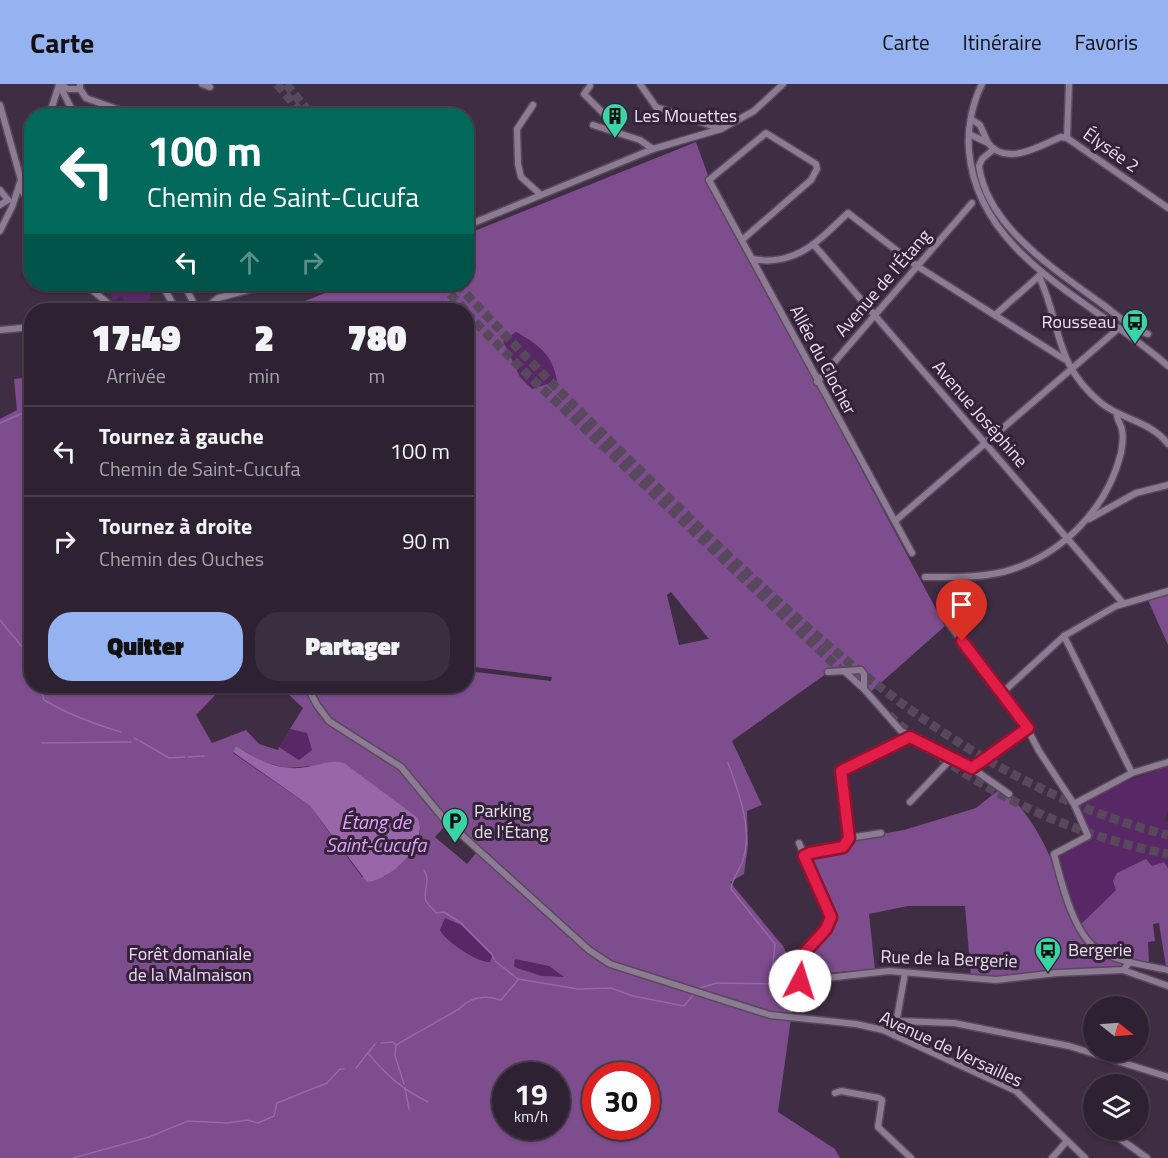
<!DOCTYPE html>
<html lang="fr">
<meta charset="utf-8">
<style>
body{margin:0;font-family:"Titillium Web",sans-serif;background:#3a2f3e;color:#f1f3f6;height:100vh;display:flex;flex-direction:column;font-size:22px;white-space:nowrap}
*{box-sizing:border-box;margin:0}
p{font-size:20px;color:#a7a4ac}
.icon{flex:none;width:33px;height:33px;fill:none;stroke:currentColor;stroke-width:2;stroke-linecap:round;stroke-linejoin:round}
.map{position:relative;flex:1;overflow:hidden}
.sheet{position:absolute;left:24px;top:219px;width:450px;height:390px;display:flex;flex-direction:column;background:#2e2232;border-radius:24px;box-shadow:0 2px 4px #0004,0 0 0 2px #493f4d}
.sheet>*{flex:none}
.hud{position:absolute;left:24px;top:24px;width:450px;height:183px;border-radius:24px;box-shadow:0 2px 4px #0004,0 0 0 2px #493f4d;background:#00695c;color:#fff;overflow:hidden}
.needle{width:39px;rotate:107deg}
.fabs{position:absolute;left:1083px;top:912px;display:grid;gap:12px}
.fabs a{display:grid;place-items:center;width:66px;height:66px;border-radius:50%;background:#2e2232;box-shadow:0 2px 4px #0004,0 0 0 2px #493f4d;font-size:30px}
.speed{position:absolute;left:492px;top:978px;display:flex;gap:12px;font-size:30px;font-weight:700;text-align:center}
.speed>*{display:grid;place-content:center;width:78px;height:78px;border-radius:50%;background:#2e2232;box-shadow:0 2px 4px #0004,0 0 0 2px #493f4d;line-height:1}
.speed small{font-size:15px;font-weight:400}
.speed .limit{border:9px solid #d22;background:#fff;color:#111}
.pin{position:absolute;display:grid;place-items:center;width:51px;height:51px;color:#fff;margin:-62px -26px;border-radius:50% 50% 50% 0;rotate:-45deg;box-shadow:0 0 6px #0007}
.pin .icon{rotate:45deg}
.me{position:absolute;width:66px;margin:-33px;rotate:5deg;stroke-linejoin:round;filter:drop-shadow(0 0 4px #0008)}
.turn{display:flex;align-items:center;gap:21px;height:126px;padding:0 24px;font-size:27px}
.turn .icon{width:78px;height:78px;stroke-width:2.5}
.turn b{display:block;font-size:42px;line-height:51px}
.lanes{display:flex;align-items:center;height:57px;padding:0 24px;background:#0003;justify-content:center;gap:30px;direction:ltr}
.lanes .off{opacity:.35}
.eta{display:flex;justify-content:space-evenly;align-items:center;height:102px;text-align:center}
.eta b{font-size:36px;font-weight:800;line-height:42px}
.action{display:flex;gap:12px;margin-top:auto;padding:12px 24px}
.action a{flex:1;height:69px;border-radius:24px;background:#95b2f1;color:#111;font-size:24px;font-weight:800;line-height:69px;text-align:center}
.action a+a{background:#3a2f3e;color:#f1f3f6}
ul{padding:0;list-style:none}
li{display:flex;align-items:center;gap:18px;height:90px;padding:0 24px;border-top:2px solid #493f4d}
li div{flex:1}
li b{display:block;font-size:22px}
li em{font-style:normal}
header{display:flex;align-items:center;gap:36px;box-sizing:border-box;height:84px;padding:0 30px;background:#95b2f1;color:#111}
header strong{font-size:28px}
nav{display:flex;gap:33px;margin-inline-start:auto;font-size:21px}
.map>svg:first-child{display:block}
</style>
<header>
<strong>Carte</strong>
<nav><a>Carte</a><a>Itinéraire</a><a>Favoris</a></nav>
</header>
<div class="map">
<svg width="1168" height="1074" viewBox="0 0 1168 1074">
<rect width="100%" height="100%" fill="#3e2d43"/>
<g fill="#572865">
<polygon points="124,200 145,200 152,214 129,226 122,212 113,217 109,207"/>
<path d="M516,248C538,260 553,272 557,297L532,305L520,293L503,257Z"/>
<polygon points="290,645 307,649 312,666 299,676 279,663"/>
<path d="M1168,682V727L1164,737L1168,738V784L1164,778C1130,791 1105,816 1080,841L1075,838L1051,773L1091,753L1078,720L1132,695Z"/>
<path d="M445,834L461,841L492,872L490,878C478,879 445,857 440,846Z"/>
<polygon points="515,875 549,882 564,894 542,892 517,884 514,882"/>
</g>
<g fill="#7e4d8e" fill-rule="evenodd">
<path d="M696,58L709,94L738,154L945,542L866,612L842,589L826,590L732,657L762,721L747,727L748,761L744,790L730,798L783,862L797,891L778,1028L835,1065L840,1074H0V335L17,326L14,295L31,293L32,602H224L196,631L212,659L246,646L259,660L278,666L279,663L299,676L312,666L307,649L290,645L303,624L284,606L269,602H466L467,587L551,597L552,593L467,582L466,226H282L348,200H466L467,150ZM516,248C538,260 553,271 557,297L532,305L520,293L503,257ZM671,508L709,555H708L679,561L667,511ZM236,662L261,677L286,684L314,682L418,734C428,756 401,781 384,793H362L310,722L233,669ZM445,742L476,769L467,780L435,753ZM445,834L461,841L492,872L490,878C478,879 445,857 440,846ZM515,875L549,882L564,893L542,892L517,884L514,882ZM506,992H556V1042H506ZM596,992H646V1042H596Z"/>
<polygon points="1168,508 1168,561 1147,514"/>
<path d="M1001,704C1042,739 1057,788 1075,838L1080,841L1116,806L1113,797L1117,789L1146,775L1152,782L1164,778L1168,784V884L1166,883L1159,839L1153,840L1155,857L1148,858L1149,879L1119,873L1123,881L1114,885L1003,894L971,892L965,822H908L869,830L875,885L803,891L796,877L834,840L835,835L807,775L813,770L847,764L854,755L904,746L976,724Z"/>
</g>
<path fill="#9966a9" d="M236,662C258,676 280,688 307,683C321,681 331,675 344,679L418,734C429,759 391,797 367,798L310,722L233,668Z"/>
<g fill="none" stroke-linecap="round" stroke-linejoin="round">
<g stroke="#9966a9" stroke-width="1.5">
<polyline points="0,339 32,325"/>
<polyline points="0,536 32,575"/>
<path d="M40,602L44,616C69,631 94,640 121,648"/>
<polyline points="134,654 138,656"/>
<polyline points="140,657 169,674 185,673"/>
<polyline points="42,659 131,658"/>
<polyline points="188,673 204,672"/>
<path d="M728,679C739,710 754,746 742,779C738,789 732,794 731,805L775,860L771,900"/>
<path d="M424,786C430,795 425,803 425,813C426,822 433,823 436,829L444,828L461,839L492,870L495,877L518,895L578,905L611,904L633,912L684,922L693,911"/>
<polyline points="696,905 717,899 771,900 792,915"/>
<path d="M381,959L393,958L396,961L459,925C471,912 485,911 501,916L518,896"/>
<polyline points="396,961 395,972 404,1000"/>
<path d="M368,969C386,991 402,1005 428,1018"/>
<polyline points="356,984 375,960"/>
<polyline points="405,1004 409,1025"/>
<polyline points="73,1074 149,1053 188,1037 228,1039 247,1036 258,1039 274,1032 277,1019 327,999 340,985 344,985"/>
</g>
<g stroke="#58485c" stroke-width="9" stroke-dasharray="9 4.5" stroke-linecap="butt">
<polyline points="277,0 304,32"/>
<polyline points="286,0 312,32"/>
<polyline points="441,200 465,226"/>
<path d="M457,200C528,277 603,351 679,424C821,561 972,702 1168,751"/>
<polyline points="466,229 529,292 846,591"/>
<path d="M889,631C966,702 1065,750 1168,770"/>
</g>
<g stroke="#574a5c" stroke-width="9">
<g id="minor">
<polyline points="59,0 75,32"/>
<polyline points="80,0 80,5 86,14 136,32"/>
<polyline points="202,0 210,3"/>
<polyline points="640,0 656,23 721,45"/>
<path d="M982,0C972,20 967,45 969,67C978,174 1098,219 1168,282"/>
<polyline points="61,1 68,5 80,5"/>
<polyline points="590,2 584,10 614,40 618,49"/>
<polyline points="0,21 21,96"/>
<polyline points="533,21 517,45 518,80 521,93 540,110"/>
<polyline points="49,32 59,1"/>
<polyline points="593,41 640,56 653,65"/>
<polyline points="969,50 988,59 980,41 971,35"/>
<polyline points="1067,54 1069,0"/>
<path d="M988,59C1007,83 1039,62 1061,53L1067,54L1168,124"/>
<path d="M994,65L982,75L979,82C987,143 1057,187 1102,220C1116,230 1131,245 1148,250"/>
<polyline points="19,102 32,123"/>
<polyline points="0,106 8,116"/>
<polyline points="0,121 8,116"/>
<polyline points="466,142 653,65 721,45 754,27 783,0"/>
<polyline points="0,147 12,123 21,96 32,81"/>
<polyline points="742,156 811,96 817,85 816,80 766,49 709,96 912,469"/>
<polyline points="814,161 1123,519"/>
<path d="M752,175C796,183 818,157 848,129L917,182L1064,275"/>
<path d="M1042,188L1039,192C1062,242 1053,279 1101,319C1122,336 1151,337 1168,360"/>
<polyline points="85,200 116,226"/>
<polyline points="162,200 176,226"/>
<polyline points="184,200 197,226"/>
<polyline points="203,226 218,214 270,200"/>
<polyline points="995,231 1039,192"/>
<polyline points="0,246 32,243"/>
<polyline points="817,298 972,119"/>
<polyline points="1089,435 1136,409 1168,401"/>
<polyline points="895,437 1119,244"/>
<path d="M925,493C951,493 977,494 1003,488C1060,473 1107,426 1121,369C1122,362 1124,353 1122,346C1121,339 1116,336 1117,329"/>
<path d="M949,540L1027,644L1039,667L1074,720L1088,752L1054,770C1061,797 1073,849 1097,865C1117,878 1145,881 1168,886"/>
<polyline points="1064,552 1132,689"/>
<polyline points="828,588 861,586 864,590 864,605 845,588"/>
<polyline points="307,602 317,621 329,637 401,683 444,735 589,866 610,880 770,931 856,940 883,946 1016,1007 1085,1074"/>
<polyline points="864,605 901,647 972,684 1009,710"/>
<polyline points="1002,609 1064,552 1116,522 1168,507"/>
<polyline points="972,684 1027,644"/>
<polyline points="910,718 952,674"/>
<polyline points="1074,720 1132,689 1168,678"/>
<polyline points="849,754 840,692 841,687 910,653"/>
<polyline points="849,754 881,749"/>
<polyline points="799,759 831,833 827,845 797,877 800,897 889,887 996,896 1057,889 1123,886 1130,878"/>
<polyline points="804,772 810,769 843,763 849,754"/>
<polyline points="1123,886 1168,902"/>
<polyline points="898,937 954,939 1069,962 1168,993"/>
<polyline points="894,951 905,889"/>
<polyline points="835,1009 841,1007 879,1014 882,1016 878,1043 911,1074"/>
<polyline points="1119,1054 1147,1074"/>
<polyline points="1052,1074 1067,1057"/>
</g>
</g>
<use href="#minor" stroke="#8d7a93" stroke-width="6"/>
</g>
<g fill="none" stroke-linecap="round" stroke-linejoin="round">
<g stroke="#92132f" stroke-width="15">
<polyline id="route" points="800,897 797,877 826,845 831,833 804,772 810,769 843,763 849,754 841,687 910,653 972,684 1028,644 962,557"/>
</g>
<use href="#route" stroke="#e11d48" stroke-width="10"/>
</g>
<defs>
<g id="building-pin" transform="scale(1.35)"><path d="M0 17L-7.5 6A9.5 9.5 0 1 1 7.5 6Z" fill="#39d4a5" stroke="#332339"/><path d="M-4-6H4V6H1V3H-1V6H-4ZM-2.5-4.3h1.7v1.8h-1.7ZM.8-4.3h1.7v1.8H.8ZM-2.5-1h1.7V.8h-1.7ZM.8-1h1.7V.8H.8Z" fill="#111"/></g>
<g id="bus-pin" transform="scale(1.35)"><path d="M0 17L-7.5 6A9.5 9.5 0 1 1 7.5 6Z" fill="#39d4a5" stroke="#332339"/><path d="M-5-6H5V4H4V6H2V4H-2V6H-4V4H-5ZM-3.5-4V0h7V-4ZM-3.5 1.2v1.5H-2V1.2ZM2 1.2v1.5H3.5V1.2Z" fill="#111"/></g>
<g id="parking-pin" transform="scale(1.35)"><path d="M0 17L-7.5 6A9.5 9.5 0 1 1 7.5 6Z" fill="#39d4a5" stroke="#332339"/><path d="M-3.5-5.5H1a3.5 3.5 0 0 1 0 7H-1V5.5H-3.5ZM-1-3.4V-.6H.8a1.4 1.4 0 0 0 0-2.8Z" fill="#111"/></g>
</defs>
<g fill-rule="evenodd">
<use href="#building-pin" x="615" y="32"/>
<use href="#bus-pin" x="1135" y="238"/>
<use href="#parking-pin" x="455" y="737"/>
<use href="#bus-pin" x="1048" y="866"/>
</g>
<g text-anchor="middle" stroke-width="6" stroke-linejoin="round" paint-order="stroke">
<g font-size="18" fill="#eadfed" stroke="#332339" text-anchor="start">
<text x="634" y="38">Les Mouettes</text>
<text x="1116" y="244" text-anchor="end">Rousseau</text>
<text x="474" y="733">Parking<tspan x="474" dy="21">de l'Étang</tspan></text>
<text x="1068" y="872">Bergerie</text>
</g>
<g font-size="18" fill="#eadfed" stroke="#332339">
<text transform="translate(1111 66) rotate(35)" y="6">Élysée 2</text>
<text transform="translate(883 199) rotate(-49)" y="6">Avenue de l'Étang</text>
<text transform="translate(823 276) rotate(62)" y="6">Allée du Clocher</text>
<text transform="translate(980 330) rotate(49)" y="6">Avenue Joséphine</text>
<text transform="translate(949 875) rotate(2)" y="6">Rue de la Bergerie</text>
<text transform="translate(951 965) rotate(25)" y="6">Avenue de Versailles</text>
</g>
<g font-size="18" fill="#f4d8fd" stroke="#332339">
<text x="190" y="876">Forêt domaniale<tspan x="190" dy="21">de la Malmaison</tspan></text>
</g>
<g font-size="20" font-style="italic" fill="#e5a0fb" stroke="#332339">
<text x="376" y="745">Étang de<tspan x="376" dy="23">Saint-Cucufa</tspan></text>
</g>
</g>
</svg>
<div class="fabs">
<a><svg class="needle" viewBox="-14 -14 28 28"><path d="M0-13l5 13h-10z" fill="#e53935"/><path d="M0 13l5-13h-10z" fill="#a7a4ac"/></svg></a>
<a><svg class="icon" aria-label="layers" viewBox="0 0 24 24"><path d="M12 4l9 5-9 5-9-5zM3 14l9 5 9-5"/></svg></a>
</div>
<div class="speed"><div>19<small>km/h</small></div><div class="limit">30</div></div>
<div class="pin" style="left:962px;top:557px;background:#d93025"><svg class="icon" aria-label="arrive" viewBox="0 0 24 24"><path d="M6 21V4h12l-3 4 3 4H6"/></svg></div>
<svg class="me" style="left:800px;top:897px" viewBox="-20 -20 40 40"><circle r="19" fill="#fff"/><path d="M0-13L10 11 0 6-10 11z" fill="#e11d48"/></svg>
<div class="hud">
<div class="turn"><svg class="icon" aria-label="left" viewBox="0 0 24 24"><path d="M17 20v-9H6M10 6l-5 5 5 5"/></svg><div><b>100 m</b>Chemin de Saint-Cucufa</div></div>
<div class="lanes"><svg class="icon" aria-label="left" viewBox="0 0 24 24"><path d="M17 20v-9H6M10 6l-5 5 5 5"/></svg><svg class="icon off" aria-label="ahead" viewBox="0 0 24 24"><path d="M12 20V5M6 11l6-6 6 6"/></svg><svg class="icon off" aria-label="right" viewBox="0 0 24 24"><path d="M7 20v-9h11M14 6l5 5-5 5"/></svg></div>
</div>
<section class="sheet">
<div class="eta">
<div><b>17:49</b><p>Arrivée</p></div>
<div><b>2</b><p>min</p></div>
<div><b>780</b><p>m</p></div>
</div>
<ul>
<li><svg class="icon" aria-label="left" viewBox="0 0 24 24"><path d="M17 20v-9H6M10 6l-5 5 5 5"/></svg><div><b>Tournez à gauche</b><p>Chemin de Saint-Cucufa</p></div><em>100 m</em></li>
<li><svg class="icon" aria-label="right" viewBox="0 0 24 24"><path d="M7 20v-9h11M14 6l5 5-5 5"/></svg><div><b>Tournez à droite</b><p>Chemin des Ouches</p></div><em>90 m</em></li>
</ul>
<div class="action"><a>Quitter</a><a>Partager</a></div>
</section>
</div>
